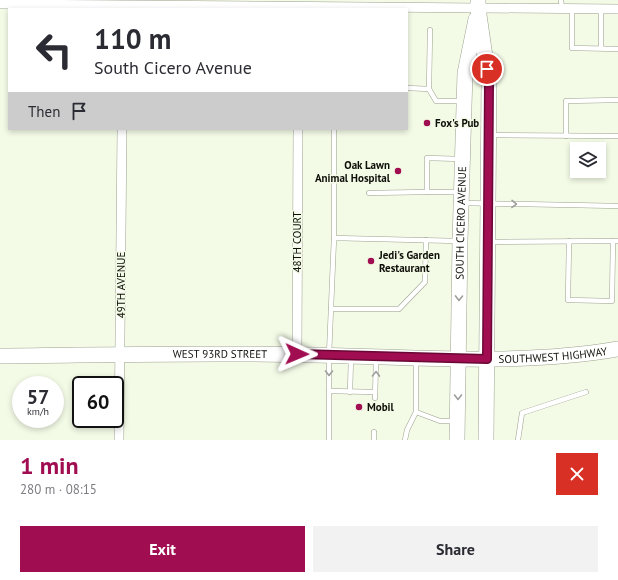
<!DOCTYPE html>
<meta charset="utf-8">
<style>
body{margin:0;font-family:"PT Sans",sans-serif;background:#f2f2f3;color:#2b2b33;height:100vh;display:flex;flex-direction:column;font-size:15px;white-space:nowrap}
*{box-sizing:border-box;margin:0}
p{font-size:13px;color:#7c7c81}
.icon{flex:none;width:22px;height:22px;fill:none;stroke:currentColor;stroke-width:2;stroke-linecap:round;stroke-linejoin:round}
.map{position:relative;height:440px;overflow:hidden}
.drawer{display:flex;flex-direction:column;background:#fff;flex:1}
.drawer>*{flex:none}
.hud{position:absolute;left:8px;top:8px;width:400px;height:122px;border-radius:0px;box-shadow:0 2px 6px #0003;background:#fff;color:#2b2b33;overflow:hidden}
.fabs{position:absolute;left:570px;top:142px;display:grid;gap:8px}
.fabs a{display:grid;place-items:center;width:36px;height:36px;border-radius:0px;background:#fff;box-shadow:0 2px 6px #0003;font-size:20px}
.speed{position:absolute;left:12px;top:376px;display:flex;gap:8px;font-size:20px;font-weight:700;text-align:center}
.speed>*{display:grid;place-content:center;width:52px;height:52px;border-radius:50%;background:#fff;box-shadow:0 2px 6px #0003;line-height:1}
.speed small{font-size:10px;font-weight:400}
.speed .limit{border:2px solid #111;border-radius:6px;background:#fff;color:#111}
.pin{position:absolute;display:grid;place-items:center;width:34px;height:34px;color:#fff;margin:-17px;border:2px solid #fff;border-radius:50%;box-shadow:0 1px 4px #0007}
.me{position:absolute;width:44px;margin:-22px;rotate:91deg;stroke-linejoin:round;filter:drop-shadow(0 0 3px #0008)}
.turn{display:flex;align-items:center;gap:14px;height:84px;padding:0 20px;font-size:18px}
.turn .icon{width:52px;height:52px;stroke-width:2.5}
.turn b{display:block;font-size:28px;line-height:34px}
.then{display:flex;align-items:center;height:38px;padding:0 20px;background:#0003;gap:8px;font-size:15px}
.round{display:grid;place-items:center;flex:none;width:42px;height:42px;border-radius:0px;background:#f2f2f3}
.overview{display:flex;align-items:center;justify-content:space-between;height:68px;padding:0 20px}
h1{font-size:24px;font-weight:700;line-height:30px;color:#a10d51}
.button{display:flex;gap:8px;margin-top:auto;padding:8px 20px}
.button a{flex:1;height:46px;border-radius:0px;background:#a10d51;color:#fff;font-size:16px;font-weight:700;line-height:46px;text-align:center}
.button a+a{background:#f2f2f3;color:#2b2b33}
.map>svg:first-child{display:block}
</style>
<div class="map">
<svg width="618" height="440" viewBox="0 0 618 440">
<rect width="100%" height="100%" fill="#f3fae6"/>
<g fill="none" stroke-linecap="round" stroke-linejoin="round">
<g stroke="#9ba18f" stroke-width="5.5">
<g id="service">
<polyline points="561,0 562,9"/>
<polyline points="572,9 572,48 618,49"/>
<polyline points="601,48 601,9"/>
<polyline points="407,88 429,89 430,30"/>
<polyline points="429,89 436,101 462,101"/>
<polyline points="491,135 618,136"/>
<polyline points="566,136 566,101 618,100"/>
<polyline points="460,192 427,192 427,158 461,159"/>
<polyline points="369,193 427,192"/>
<polyline points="463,203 618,206"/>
<polyline points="334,238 334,129"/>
<polyline points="569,241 568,300 612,301 613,241"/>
<polyline points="490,242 618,241"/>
<polyline points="331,309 399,309 425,282 426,240"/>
<polyline points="329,391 375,392"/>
<polyline points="350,392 351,357"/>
<polyline points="375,398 376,360"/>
<polyline points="416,412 440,421 455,421"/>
<polyline points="329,440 329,355 334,238 458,241"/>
<polyline points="374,440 374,432"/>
<polyline points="405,440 407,430 416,412 416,361"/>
<polyline points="518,440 522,413 586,392"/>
</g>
</g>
<g stroke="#9ba18f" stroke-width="10">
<g id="minor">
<polyline points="0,4 618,9"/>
<polyline points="297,354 298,129"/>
<polyline points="119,440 122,129"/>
</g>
</g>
<g stroke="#9ba18f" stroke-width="16">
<g id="primary">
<polyline points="478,0 478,8 489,84 486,440"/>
<path id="s1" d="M0,356C105,355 209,352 314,355C412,357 521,366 618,349"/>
<path id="s2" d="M457,440L460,241L465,73L476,19"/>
</g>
</g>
<use href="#service" stroke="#fff" stroke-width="4.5"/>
<use href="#minor" stroke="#fff" stroke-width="9"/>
<use href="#primary" stroke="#fff" stroke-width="15"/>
</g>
<defs><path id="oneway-chevron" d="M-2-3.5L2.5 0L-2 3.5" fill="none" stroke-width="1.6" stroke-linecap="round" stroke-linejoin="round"/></defs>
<g stroke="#9e9f9c">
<use href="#oneway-chevron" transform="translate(514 204) rotate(1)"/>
<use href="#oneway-chevron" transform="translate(459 298) rotate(91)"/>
<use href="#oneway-chevron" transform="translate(329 373) rotate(90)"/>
<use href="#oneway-chevron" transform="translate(376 374) rotate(-89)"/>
<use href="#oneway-chevron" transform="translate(458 397) rotate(90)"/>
</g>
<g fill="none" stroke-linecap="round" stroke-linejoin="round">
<g stroke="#690835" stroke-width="10">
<polyline id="route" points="297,354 487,359 489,84 487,69"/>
</g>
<use href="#route" stroke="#a10d51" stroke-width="7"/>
</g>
<g fill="#a10d51" stroke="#f3fae6" stroke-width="1.5">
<circle cx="427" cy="123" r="4"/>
<circle cx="398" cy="171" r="4"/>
<circle cx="371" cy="261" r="4"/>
<circle cx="359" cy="407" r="4"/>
</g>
<g text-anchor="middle" stroke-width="3" stroke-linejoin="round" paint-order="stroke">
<g font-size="11" font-weight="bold" fill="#0d0f08" stroke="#f3fae6" text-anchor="start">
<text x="435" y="127">Fox's Pub</text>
<text x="390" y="169" text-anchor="end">Oak Lawn<tspan x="390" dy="13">Animal Hospital</tspan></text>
<text x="379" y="259">Jedi's Garden<tspan x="379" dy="13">Restaurant</tspan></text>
<text x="367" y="411">Mobil</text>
</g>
<g font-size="11" fill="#0d0f08" stroke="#f3fae6">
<text dy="4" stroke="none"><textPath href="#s2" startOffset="217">SOUTH CICERO AVENUE</textPath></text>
<text transform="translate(297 242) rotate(-90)" y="4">48TH COURT</text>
<text transform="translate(121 285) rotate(-90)" y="4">49TH AVENUE</text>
<text dy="4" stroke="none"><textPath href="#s1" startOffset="553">SOUTHWEST HIGHWAY</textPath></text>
<text dy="4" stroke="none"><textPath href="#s1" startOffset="220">WEST 93RD STREET</textPath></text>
</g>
</g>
</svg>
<div class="fabs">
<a><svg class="icon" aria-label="layers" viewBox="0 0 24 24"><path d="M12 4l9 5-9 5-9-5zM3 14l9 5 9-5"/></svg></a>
</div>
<div class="speed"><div>57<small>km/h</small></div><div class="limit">60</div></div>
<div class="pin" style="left:487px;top:69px;background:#d93025"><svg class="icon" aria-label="arrive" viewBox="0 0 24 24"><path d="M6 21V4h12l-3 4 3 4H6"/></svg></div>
<svg class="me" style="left:297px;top:354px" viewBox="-20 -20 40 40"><path d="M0-17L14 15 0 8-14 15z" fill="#a10d51" stroke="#fff" stroke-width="4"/></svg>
<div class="hud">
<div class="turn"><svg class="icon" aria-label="left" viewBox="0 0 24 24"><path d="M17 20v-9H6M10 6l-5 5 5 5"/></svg><div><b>110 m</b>South Cicero Avenue</div></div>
<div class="then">Then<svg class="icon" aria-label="arrive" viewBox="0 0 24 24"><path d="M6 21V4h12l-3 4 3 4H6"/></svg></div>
</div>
</div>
<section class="drawer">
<div class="overview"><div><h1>1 min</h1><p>280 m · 08:15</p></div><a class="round" style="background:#d93025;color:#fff"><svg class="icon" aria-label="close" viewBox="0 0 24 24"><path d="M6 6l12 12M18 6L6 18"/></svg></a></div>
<div class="button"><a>Exit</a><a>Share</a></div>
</section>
